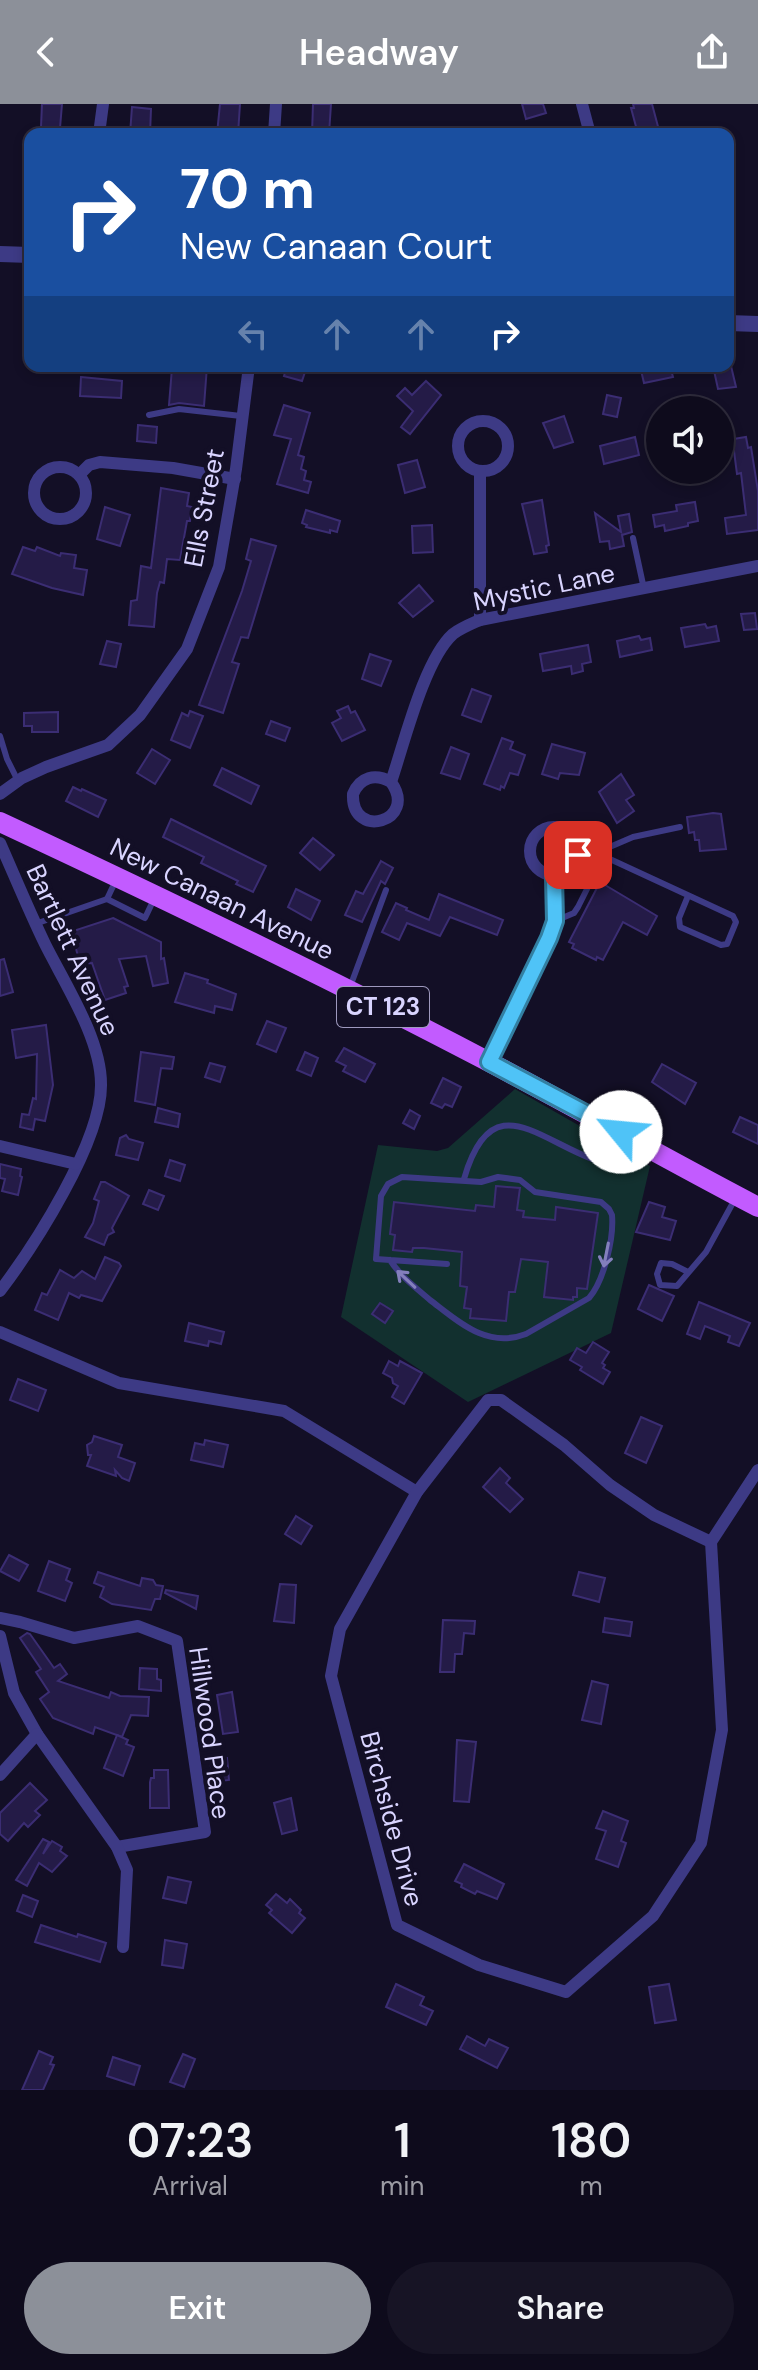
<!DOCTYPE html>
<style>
body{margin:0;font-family:"DM Sans",sans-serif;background:#171425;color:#f1f3f6;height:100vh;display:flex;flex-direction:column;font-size:30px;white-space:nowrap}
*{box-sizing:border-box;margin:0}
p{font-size:26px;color:#9b9ba3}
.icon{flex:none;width:44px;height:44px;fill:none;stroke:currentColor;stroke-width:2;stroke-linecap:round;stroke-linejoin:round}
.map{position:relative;height:1986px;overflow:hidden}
.side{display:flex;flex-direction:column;background:#0e0b1c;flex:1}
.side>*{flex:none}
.banner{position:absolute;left:24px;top:24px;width:710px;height:244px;border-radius:16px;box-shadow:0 4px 12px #0003,0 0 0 2px #2e2b3b;background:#1a4fa0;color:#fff;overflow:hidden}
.controls{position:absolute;left:646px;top:292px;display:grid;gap:16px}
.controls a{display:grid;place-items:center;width:88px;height:88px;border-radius:50%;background:#0e0b1c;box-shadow:0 4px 12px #0003,0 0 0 2px #2e2b3b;font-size:40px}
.pin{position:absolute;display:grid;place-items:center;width:68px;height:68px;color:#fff;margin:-34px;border-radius:16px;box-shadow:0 4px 12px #0006}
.me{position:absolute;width:88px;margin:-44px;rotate:298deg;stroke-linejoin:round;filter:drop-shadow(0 0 6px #0008)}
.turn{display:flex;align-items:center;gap:28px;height:168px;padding:0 24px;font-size:36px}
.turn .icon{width:104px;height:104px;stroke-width:2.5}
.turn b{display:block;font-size:56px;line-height:68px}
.lanes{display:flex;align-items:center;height:76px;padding:0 24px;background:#0003;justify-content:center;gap:40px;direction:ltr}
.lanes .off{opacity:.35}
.eta{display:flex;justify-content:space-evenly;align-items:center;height:136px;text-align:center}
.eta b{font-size:48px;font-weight:600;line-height:56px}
.button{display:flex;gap:16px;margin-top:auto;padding:16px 24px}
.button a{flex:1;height:92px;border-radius:48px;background:#8c9099;color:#fff;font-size:32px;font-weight:600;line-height:92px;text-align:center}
.button a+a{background:#171425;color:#f1f3f6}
header{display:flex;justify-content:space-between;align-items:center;height:104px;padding:0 24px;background:#8c9099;color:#fff;font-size:36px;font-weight:600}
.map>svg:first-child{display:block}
</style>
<header><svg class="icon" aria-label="back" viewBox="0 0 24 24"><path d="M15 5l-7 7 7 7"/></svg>Headway<svg class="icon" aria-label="share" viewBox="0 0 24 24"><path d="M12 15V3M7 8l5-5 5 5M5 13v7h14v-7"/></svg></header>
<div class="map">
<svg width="758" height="1986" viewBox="0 0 758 1986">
<rect width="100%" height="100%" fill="#130f26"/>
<polygon fill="#12302f" points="515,985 650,1062 611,1229 468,1298 341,1213 378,1041 437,1047 448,1044"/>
<g fill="#241b47" stroke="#3b2d73" stroke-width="2">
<polygon points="42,0 62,0 60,24 41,23"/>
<polygon points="220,0 240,0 238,30 217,30"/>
<polygon points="313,0 331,0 329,30 312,30"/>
<polygon points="522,0 543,0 546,9 526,15"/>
<polygon points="633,0 652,0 660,30 638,30 631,4 634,4"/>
<polygon points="132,3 151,5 150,30 130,30"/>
<polygon points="181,262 207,262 204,302 179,299 169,301 172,264 181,265"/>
<polygon points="287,262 307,262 302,277 284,272"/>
<polygon points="640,262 670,262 673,273 644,279"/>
<polygon points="713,262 731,262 736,283 718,285"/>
<polygon points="81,273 122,277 121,294 80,292"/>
<polygon points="426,277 441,291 410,330 401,323 413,307 397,292 405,284 412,291"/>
<polygon points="607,291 621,294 617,313 603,310"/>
<polygon points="284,301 310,309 298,351 304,353 301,365 306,367 304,376 311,378 308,389 277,380 291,335 274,331"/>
<polygon points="564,312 573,338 554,344 543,319"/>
<polygon points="138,321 157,323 156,339 137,337"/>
<polygon points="635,333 639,351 604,360 600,342"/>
<polygon points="746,333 748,344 751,343 758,387 758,426 727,430 725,414 746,411 741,369 737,370 734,347 729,348 727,336"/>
<polygon points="417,356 425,383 405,389 398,361"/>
<polygon points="161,384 189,389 187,402 192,403 190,417 187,417 180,456 167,455 164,479 160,478 157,489 154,523 129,521 131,497 137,496 141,462 151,464"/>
<polygon points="542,396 549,441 546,442 547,448 534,450 522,400"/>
<polygon points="695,398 698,417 688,419 688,422 665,427 664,421 655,423 653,411 677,407 676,401"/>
<polygon points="105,403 130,411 120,442 97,435"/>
<polygon points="306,406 340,417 337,428 330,426 330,429 306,423 307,421 302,419"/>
<polygon points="595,409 621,428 618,412 629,410 632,428 622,431 624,442 610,445 609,437 600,438"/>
<polygon points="432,421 433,448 413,449 412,422"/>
<polygon points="251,435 276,442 248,534 241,533 232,558 239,560 223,609 199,601 242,487 251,457 246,455"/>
<polygon points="23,443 35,447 37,443 60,452 61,449 76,451 74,464 87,466 83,491 52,484 12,470"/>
<polygon points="419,481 433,497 413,513 399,499"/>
<polygon points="755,509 757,525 744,526 741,510"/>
<polygon points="705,520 707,524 716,522 719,537 685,543 681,524"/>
<polygon points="639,532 641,536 650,534 652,546 620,553 617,537"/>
<polygon points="107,537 121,540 116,563 100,560"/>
<polygon points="588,541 591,558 582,560 583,567 572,570 571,562 543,567 540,550"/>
<polygon points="370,550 391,557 381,582 362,575"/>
<polygon points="472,585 491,592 481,618 462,611"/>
<polygon points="348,602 351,609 355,607 365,626 342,637 332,619 341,614 337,607"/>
<polygon points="190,607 203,612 190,644 171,636 182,609 188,612"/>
<polygon points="58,608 58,628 32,628 32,622 24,622 24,609"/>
<polygon points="271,617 290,624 285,637 266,630"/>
<polygon points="502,634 513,638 510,645 525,651 518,671 510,669 504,684 501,682 500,686 484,680"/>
<polygon points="552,640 585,649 579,671 560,669 558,675 542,670"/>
<polygon points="451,643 469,650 460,675 441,669"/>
<polygon points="152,645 170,656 155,680 137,669"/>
<polygon points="222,664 259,682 251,700 214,681"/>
<polygon points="621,670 634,691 626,696 634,707 617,719 599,688"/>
<polygon points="73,683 81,687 82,685 106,696 98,713 66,697"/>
<polygon points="713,709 721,710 726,745 700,747 699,736 695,736 694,728 689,729 687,713"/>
<polygon points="171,715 266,762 253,788 236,780 238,777 201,759 204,753 163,733"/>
<polygon points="313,734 334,751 320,766 300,749"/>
<polygon points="381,757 393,764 385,780 381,777 362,818 345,811 356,787 363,790"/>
<polygon points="600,778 657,812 647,831 623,818 603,856 597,853 596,856 572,844 574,840 569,838"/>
<polygon points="296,785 320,797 311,816 288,803"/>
<polygon points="439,790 503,816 497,831 450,813 440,832 407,819 399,836 382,828 396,799 407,804 406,806 429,816"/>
<polygon points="113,814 161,838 161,855 164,854 168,879 153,882 146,852 119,855 128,882 124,883 126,889 105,896 92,859 80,860 74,837 64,830"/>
<polygon points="4,855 13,888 0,892 0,856"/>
<polygon points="185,869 208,876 207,879 236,890 232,906 215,902 214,909 175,898"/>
<polygon points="267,917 286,924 276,948 257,940"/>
<polygon points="46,921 53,981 45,1017 35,1015 33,1026 20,1023 22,1010 29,1011 33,994 36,995 37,950 16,954 12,926"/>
<polygon points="344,944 375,960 365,978 343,967 346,962 336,957"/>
<polygon points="141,948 174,953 172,965 161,964 155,1001 135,997"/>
<polygon points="305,948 318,954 311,972 297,966"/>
<polygon points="210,959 225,963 220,978 205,973"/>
<polygon points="662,960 696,979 685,1000 652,978"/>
<polygon points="443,974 461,983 452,1003 445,1000 442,1004 431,999"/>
<polygon points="158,1004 180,1010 178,1023 155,1018"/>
<polygon points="410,1006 420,1012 414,1025 403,1019"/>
<polygon points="740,1013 758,1021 758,1040 733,1028"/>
<polygon points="126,1031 129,1035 143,1039 138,1056 116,1051 120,1034"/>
<polygon points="170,1056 185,1061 180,1077 165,1072"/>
<polygon points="0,1060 21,1065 20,1072 22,1073 18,1091 2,1087 5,1075 0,1074"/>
<polygon points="101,1078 105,1078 129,1092 112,1124 114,1128 108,1131 104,1141 85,1133 93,1119 99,1097 94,1095"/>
<polygon points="496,1082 520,1084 517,1106 524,1107 523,1113 555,1116 556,1103 598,1109 587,1185 577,1184 577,1193 573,1193 573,1196 544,1193 548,1158 521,1155 515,1188 509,1188 506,1217 470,1214 471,1205 464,1204 467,1183 460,1182 462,1148 424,1144 413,1144 412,1148 393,1146 395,1131 390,1130 394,1098 475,1107 476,1101 494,1103"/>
<polygon points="149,1086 164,1092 158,1106 143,1100"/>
<polygon points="649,1098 665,1103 662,1113 676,1117 670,1136 636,1128"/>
<polygon points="105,1153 119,1159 121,1162 102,1197 81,1191 79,1194 69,1189 58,1216 35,1206 42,1189 47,1191 60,1166 74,1174 82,1167 95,1175"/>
<polygon points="649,1181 674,1192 662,1217 638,1205"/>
<polygon points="699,1198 750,1219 739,1242 728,1238 730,1232 705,1222 700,1235 687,1230"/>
<polygon points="380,1199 393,1207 385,1219 372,1210"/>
<polygon points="189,1219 224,1228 221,1240 209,1237 208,1242 185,1237"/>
<polygon points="593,1238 609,1248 602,1259 605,1261 603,1264 610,1268 603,1280 580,1266 582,1263 570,1256 577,1244 586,1249"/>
<polygon points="389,1257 398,1262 400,1257 422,1269 404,1300 392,1293 398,1282 393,1279 392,1274 383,1269"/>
<polygon points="18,1275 46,1286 38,1307 10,1296"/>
<polygon points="641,1313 662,1322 646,1359 625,1349"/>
<polygon points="94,1332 122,1341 118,1353 135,1359 129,1377 122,1374 115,1366 116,1372 87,1362 91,1351 88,1351 87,1341 92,1338"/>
<polygon points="205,1336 228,1341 223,1363 191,1356 195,1339 204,1341"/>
<polygon points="500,1364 510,1374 506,1379 523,1395 510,1408 483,1383"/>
<polygon points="296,1412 312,1422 301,1440 285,1430"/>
<polygon points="9,1451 28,1461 19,1477 0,1467"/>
<polygon points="49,1457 70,1465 66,1476 72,1479 65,1497 38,1487"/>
<polygon points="98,1468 140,1482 142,1474 153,1476 156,1481 163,1482 160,1495 155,1495 151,1506 112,1500 100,1493 104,1483 94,1479"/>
<polygon points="579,1468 605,1474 599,1498 573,1491"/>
<polygon points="280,1480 296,1481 294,1519 274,1517"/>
<polygon points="166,1486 198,1492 196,1505 165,1489"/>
<polygon points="605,1514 632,1518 630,1532 603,1528"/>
<polygon points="443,1516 475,1517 474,1530 464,1529 462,1550 455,1550 454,1568 440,1568"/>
<polygon points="27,1529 30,1530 54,1564 60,1560 67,1570 58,1577 109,1594 111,1588 120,1592 149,1593 148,1612 131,1611 122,1633 95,1623 93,1630 53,1614 40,1595 49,1588 36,1568 41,1565 20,1534"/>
<polygon points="140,1564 157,1565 157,1575 161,1576 161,1587 139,1585"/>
<polygon points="592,1577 608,1581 601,1620 582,1616"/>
<polygon points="232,1588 238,1628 223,1630 217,1591"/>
<polygon points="117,1631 128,1636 126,1640 134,1643 123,1672 104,1664"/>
<polygon points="457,1636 476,1638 469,1698 454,1697"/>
<polygon points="227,1654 229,1676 213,1678 210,1656"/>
<polygon points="154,1666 168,1666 169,1704 150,1704 150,1678 151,1674 154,1674"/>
<polygon points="30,1679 47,1696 35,1707 40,1711 28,1723 24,1719 8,1737 0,1730 0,1709"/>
<polygon points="291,1694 297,1726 282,1730 274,1699"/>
<polygon points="603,1707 628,1717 621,1737 626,1739 618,1763 596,1755 606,1727 596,1724"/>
<polygon points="43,1735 49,1738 43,1750 52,1737 62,1743 60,1747 67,1752 52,1768 39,1759 27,1782 16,1776"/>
<polygon points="464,1760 504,1780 497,1795 477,1787 475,1790 461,1783 462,1780 455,1777"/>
<polygon points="168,1773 191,1778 186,1799 163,1794"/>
<polygon points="276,1790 287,1799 290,1795 301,1806 299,1809 305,1814 292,1829 269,1809 272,1806 266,1801"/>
<polygon points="23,1791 38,1797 32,1813 17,1807"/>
<polygon points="41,1821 77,1833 78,1830 106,1839 100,1858 35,1838"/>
<polygon points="165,1836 187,1840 183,1864 162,1861"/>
<polygon points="396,1880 424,1893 420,1901 433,1907 426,1921 386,1903"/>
<polygon points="669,1880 676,1916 655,1919 649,1883"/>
<polygon points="467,1932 485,1942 489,1935 508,1944 497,1964 460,1945"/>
<polygon points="39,1947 53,1953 50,1960 54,1961 43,1986 22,1986"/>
<polygon points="183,1950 195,1955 184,1983 170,1978"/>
<polygon points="113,1953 140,1962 134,1981 107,1972"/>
</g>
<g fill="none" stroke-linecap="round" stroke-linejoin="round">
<g stroke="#3d3a85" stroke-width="6">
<polyline points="149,311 179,305 241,312"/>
<polyline points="633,434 644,485"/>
<polyline points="0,632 7,655 18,677"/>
<polyline points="579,749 598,748 633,733 680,723"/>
<polyline points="599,750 733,812 736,818 727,840 721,841 680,823 679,814 688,792"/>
<polyline points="116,776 107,795 145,814 154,795"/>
<polyline points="555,817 574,809 578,803 600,759 598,748"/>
<polyline points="35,820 107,795"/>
<polyline points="350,883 386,786"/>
<path d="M464,1075C491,981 537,1035 595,1056L608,1052L620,1031"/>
<path d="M390,1156C401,1173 415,1183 430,1196C459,1218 487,1245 526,1230L589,1194C604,1177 614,1134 612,1111L609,1105L601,1098L535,1088L520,1076L498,1073L481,1078L402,1073L388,1080L381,1092L376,1155L447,1160"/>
<polyline points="688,1168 672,1160 661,1159 657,1170 660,1181 677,1182 706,1148 735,1095"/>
</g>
<g stroke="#3d3a85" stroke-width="12">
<polyline points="582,0 590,30"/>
<polyline points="99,30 103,0"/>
<polyline points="274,30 276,0"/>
<circle cx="483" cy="342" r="25"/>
<circle cx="60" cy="389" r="26"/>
<polyline points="480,367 480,516"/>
<polyline points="79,371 89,361 100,358 173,364 235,375"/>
<path d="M391,678C375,669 360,673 353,690C351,737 419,717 391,678C404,640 424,556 453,530C461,524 471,520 480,516L758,462"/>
<polyline points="0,690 22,674 46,663 108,641 140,611 187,545 219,463 236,365 249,262"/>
<circle cx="554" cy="747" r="24"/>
<path d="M0,739C15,773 29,807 45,840C65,880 101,935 101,980C102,1037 34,1142 0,1187"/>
<polyline points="489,958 549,834 555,817 554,772"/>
<polyline points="0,1042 76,1060"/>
<polyline points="0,1228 119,1279 284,1307 417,1388"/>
<polyline points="711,1438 654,1411 610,1381 564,1341 501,1296 488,1296 417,1388 340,1525 331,1572 397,1821 479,1861 566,1888 653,1812 701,1739 722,1626 711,1438 758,1366"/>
<polyline points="0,1514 20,1518 74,1534 138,1522 177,1537 205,1728 117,1743"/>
<polyline points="0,1532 14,1589 37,1630 117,1743 127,1766 123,1843"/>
<polyline points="0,1671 37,1630"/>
</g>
<g stroke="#3d3a85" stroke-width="16">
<polyline points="0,150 30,151"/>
<polyline points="728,219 758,220"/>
</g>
<path stroke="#c25bff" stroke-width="20" d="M0,718C165,795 329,874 491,959C580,1006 668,1056 758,1103"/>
</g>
<defs><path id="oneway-shaft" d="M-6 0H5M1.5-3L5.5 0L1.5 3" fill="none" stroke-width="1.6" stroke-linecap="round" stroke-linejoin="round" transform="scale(2)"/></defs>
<g stroke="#837fbc">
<use href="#oneway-shaft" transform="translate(606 1151) rotate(101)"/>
<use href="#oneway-shaft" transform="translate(406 1175) rotate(-137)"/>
</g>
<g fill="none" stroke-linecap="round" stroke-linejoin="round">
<g stroke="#337fa1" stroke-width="20">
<polyline id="route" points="578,751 569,767 554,772 555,817 549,834 489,958 621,1028"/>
</g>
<use href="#route" stroke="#4fc3f7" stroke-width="14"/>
</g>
<g text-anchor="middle" stroke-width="8" stroke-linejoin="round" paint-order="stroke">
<rect fill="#130f26" stroke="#9e99be" stroke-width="2" x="337" y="883" width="92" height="40" rx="6"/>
<g font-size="24" font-weight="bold" fill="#d9d4ff">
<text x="383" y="911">CT 123</text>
</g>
<g font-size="26" fill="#d9d4ff" stroke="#130f26">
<text transform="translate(204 404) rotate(-79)" y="9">Ells Street</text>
<text transform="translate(544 483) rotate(-12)" y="9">Mystic Lane</text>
<text transform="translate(222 795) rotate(26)" y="9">New Canaan Avenue</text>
<text transform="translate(73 846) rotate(65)" y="9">Bartlett Avenue</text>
<text transform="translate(210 1629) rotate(82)" y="9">Hillwood Place</text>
<text transform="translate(392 1715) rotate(75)" y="9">Birchside Drive</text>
</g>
</g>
</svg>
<div class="controls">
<a><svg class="icon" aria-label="sound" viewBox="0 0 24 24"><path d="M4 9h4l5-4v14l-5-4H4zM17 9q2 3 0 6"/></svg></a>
</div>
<div class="pin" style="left:578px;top:751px;background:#d93025"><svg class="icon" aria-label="arrive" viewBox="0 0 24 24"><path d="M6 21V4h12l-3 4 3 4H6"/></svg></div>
<svg class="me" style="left:621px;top:1028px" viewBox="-20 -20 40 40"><circle r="19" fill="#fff"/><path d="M0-13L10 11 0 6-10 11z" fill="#4fc3f7"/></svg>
<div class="banner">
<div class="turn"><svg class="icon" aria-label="right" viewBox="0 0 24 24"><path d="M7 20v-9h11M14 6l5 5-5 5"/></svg><div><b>70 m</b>New Canaan Court</div></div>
<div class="lanes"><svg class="icon off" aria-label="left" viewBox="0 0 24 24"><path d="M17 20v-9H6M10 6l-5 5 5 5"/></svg><svg class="icon off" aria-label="ahead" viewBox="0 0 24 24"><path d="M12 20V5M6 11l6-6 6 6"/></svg><svg class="icon off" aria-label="ahead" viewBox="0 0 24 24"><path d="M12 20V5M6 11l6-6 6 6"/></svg><svg class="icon" aria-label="right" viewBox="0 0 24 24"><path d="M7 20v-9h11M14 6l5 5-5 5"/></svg></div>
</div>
</div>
<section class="side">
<div class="eta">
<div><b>07:23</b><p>Arrival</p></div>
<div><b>1</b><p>min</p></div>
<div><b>180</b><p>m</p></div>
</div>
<div class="button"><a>Exit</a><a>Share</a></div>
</section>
